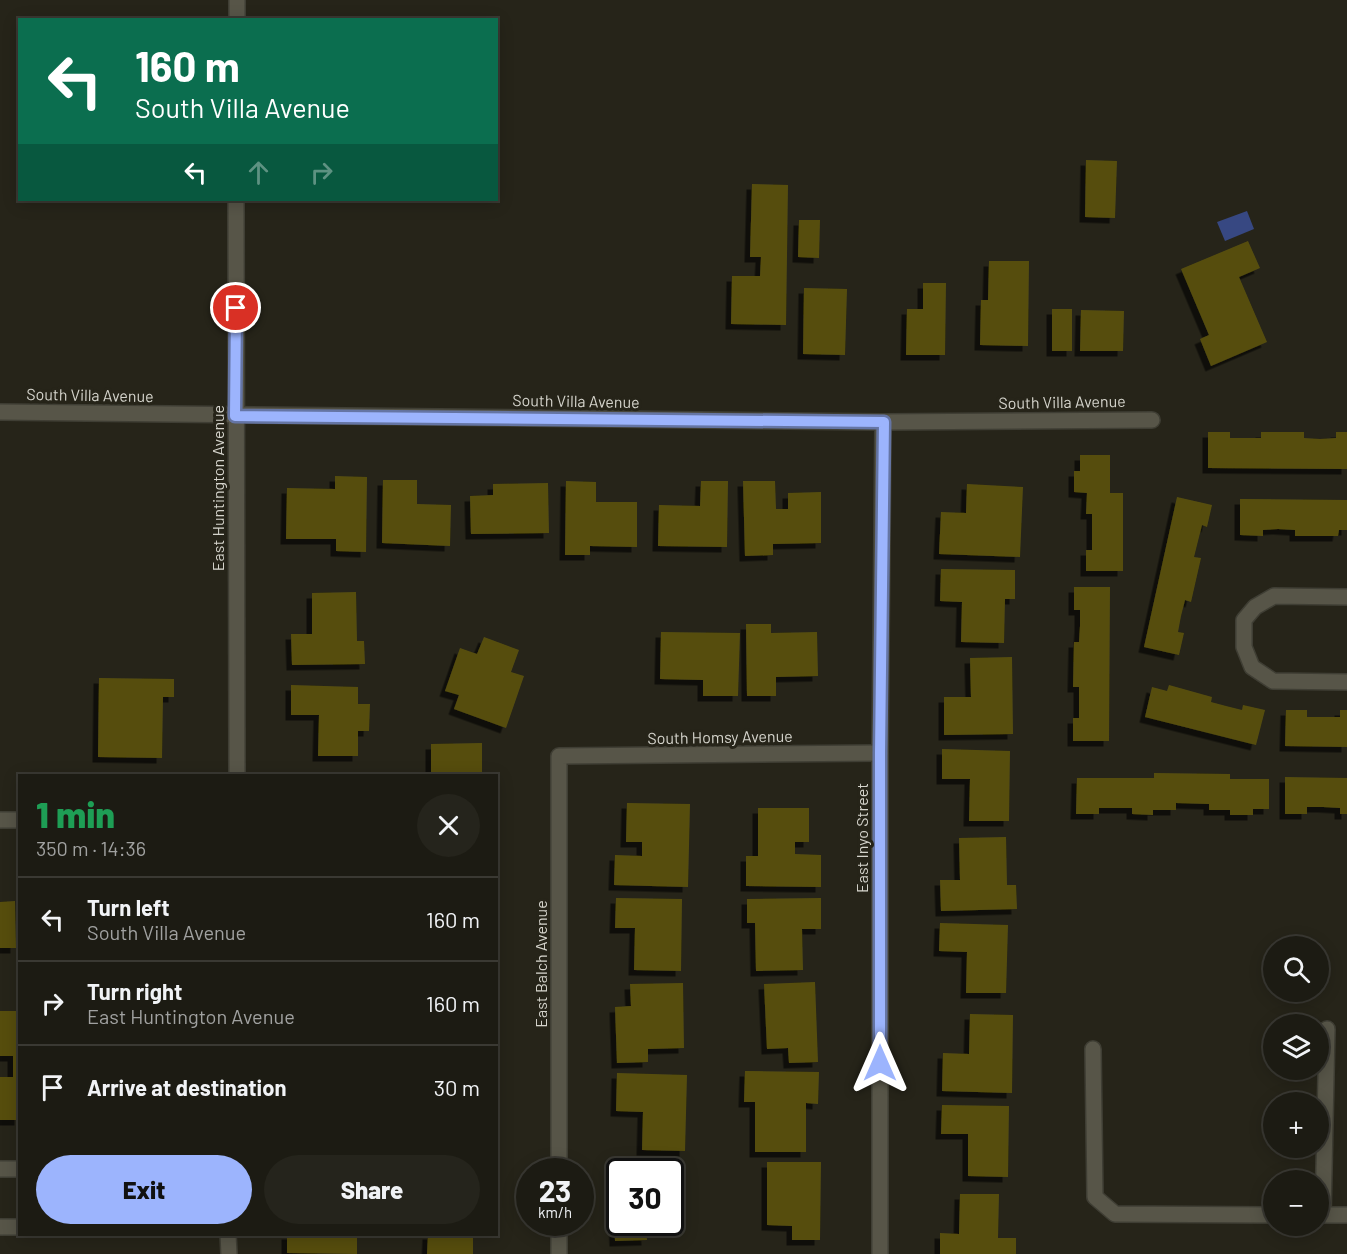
<!DOCTYPE html>
<meta charset="utf-8">
<style>
body{margin:0;font-family:Barlow,sans-serif;background:#25241c;color:#f1f3f6;height:100vh;display:flex;flex-direction:column;font-size:22px;white-space:nowrap}
*{box-sizing:border-box;margin:0}
p{font-size:20px;color:#a0a1a0}
.icon{flex:none;width:33px;height:33px;fill:none;stroke:currentColor;stroke-width:2;stroke-linecap:round;stroke-linejoin:round}
.map{position:relative;flex:1;overflow:hidden}
.drawer{position:absolute;left:18px;top:774px;width:480px;height:462px;display:flex;flex-direction:column;background:#1c1b13;border-radius:0px;box-shadow:0 3px 15px #0003,0 0 0 2px #3a3933}
.drawer>*{flex:none}
.banner{position:absolute;left:18px;top:18px;width:480px;height:183px;border-radius:0px;box-shadow:0 3px 15px #0003,0 0 0 2px #3a3933;background:#0b6e4f;color:#fff;overflow:hidden}
.controls{position:absolute;left:1263px;top:936px;display:grid;gap:12px}
.controls a{display:grid;place-items:center;width:66px;height:66px;border-radius:50%;background:#1c1b13;box-shadow:0 3px 15px #0003,0 0 0 2px #3a3933;font-size:30px}
.speed{position:absolute;left:516px;top:1158px;display:flex;gap:12px;font-size:30px;font-weight:700;text-align:center}
.speed>*{display:grid;place-content:center;width:78px;height:78px;border-radius:50%;background:#1c1b13;box-shadow:0 3px 15px #0003,0 0 0 2px #3a3933;line-height:1}
.speed small{font-size:15px;font-weight:400}
.speed .limit{border:3px solid #111;border-radius:9px;background:#fff;color:#111}
.pin{position:absolute;display:grid;place-items:center;width:51px;height:51px;color:#fff;margin:-26px;border:3px solid #fff;border-radius:50%;box-shadow:0 2px 6px #0007}
.me{position:absolute;width:66px;margin:-33px;rotate:0deg;stroke-linejoin:round;filter:drop-shadow(0 0 4px #0008)}
.turn{display:flex;align-items:center;gap:21px;height:126px;padding:0 18px;font-size:27px}
.turn .icon{width:78px;height:78px;stroke-width:2.5}
.turn b{display:block;font-size:42px;line-height:51px}
.lanes{display:flex;align-items:center;height:57px;padding:0 18px;background:#0003;justify-content:center;gap:30px;direction:ltr}
.lanes .off{opacity:.35}
.round{display:grid;place-items:center;flex:none;width:63px;height:63px;border-radius:32px;background:#25241c}
.summary{display:flex;align-items:center;justify-content:space-between;height:102px;padding:0 18px}
h1{font-size:36px;font-weight:800;line-height:45px;color:#1e9e55}
.button{display:flex;gap:12px;margin-top:auto;padding:12px 18px}
.button a{flex:1;height:69px;border-radius:36px;background:#9cb4fd;color:#111;font-size:24px;font-weight:800;line-height:69px;text-align:center}
.button a+a{background:#25241c;color:#f1f3f6}
ul{padding:0;list-style:none}
li{display:flex;align-items:center;gap:18px;height:84px;padding:0 18px;border-top:2px solid #3a3933}
li div{flex:1}
li b{display:block;font-size:22px}
li em{font-style:normal}
.map>svg:first-child{display:block}
</style>
<div class="map">
<svg width="1347" height="1254" viewBox="0 0 1347 1254">
<defs>
<filter id="shadow"><feDropShadow dx="-5.5" dy="5.5" stdDeviation="0" flood-color="#0009"/></filter>
</defs>
<rect width="100%" height="100%" fill="#262419"/>
<polygon fill="#374882" points="1247,211 1254,229 1225,241 1217,222"/>
<g fill="#564e10" filter="url(#shadow)">
<polygon points="1086,160 1117,161 1115,218 1085,217"/>
<polygon points="752,184 788,185 786,325 731,324 732,276 760,276 761,257 750,257"/>
<polygon points="799,220 820,220 819,258 798,257"/>
<polygon points="1248,241 1260,268 1239,277 1267,342 1211,366 1200,339 1209,335 1181,269"/>
<polygon points="989,261 1029,261 1028,346 980,345 981,300 988,300"/>
<polygon points="923,283 946,283 945,355 906,355 907,309 923,309"/>
<polygon points="804,288 847,289 845,355 803,354"/>
<rect x="1052" y="309" width="20" height="42"/>
<polygon points="1081,310 1124,311 1123,351 1080,351"/>
<polygon points="1208,432 1230,432 1230,438 1261,438 1261,432 1304,432 1304,438 1320,439 1336,438 1336,432 1347,432 1347,469 1208,468"/>
<polygon points="1080,455 1110,455 1110,493 1123,493 1123,571 1086,571 1086,550 1092,550 1092,514 1086,514 1087,493 1074,492 1074,471 1080,471"/>
<polygon points="335,476 367,477 366,552 336,551 336,539 286,539 287,488 335,489"/>
<polygon points="383,480 417,480 417,504 451,505 450,546 382,543"/>
<polygon points="566,481 596,482 596,502 637,502 637,547 590,546 590,555 565,555"/>
<polygon points="701,481 728,481 727,547 658,546 659,505 700,506"/>
<polygon points="743,481 775,481 776,509 788,509 788,493 821,492 821,543 773,544 773,555 745,556"/>
<polygon points="548,483 549,533 471,534 470,496 493,495 493,484"/>
<polygon points="967,484 1023,487 1020,557 939,554 941,512 966,513"/>
<polygon points="1177,497 1212,505 1207,527 1202,525 1194,557 1201,558 1191,602 1185,600 1181,616 1178,632 1184,633 1179,655 1144,647"/>
<polygon points="1240,499 1347,500 1347,530 1339,530 1338,536 1295,536 1295,530 1278,529 1263,530 1263,536 1240,535"/>
<polygon points="941,569 1015,570 1015,599 1005,599 1004,643 961,642 962,602 940,601"/>
<polygon points="1074,587 1110,587 1109,741 1073,741 1073,718 1079,718 1079,687 1073,687 1074,642 1079,642 1080,626 1080,610 1074,610"/>
<polygon points="356,592 357,641 364,641 365,664 292,665 291,634 312,634 312,593"/>
<polygon points="746,624 771,624 771,633 817,632 818,676 776,677 776,696 747,696"/>
<polygon points="661,632 740,633 738,696 703,696 703,680 660,679"/>
<polygon points="484,637 519,650 511,672 524,676 506,728 454,709 459,695 445,691 460,648 477,654"/>
<polygon points="1012,657 1013,734 944,735 944,697 971,697 970,658"/>
<polygon points="99,678 174,679 174,697 163,697 162,758 98,757"/>
<polygon points="291,685 358,687 358,704 370,704 369,731 358,731 358,756 318,756 319,715 291,715"/>
<polygon points="1169,685 1212,697 1211,702 1226,706 1242,710 1243,705 1265,710 1256,745 1145,717 1152,687 1167,691"/>
<polygon points="1286,710 1307,710 1307,717 1340,717 1340,710 1347,710 1347,747 1285,746"/>
<polygon points="482,743 482,776 431,776 431,744"/>
<polygon points="942,749 1010,751 1009,821 969,821 970,779 942,779"/>
<rect x="308" y="772" width="49" height="4"/>
<polygon points="1154,773 1230,774 1230,779 1269,779 1269,809 1253,809 1253,815 1230,815 1230,810 1209,810 1209,804 1176,803 1176,810 1153,810 1153,815 1132,814 1132,808 1099,808 1099,814 1076,814 1077,778 1154,778"/>
<polygon points="1285,777 1347,778 1347,814 1340,814 1340,808 1323,807 1307,807 1307,814 1285,814"/>
<polygon points="627,803 690,804 688,887 614,885 615,855 642,856 642,842 626,842"/>
<polygon points="758,808 809,808 809,842 795,842 795,854 821,855 821,887 746,886 746,856 758,856"/>
<polygon points="1006,837 1007,885 1016,885 1017,909 941,911 940,880 960,880 959,838"/>
<polygon points="616,898 682,899 681,971 634,970 635,928 615,928"/>
<polygon points="821,898 821,929 802,929 803,970 756,971 755,923 747,923 747,899"/>
<polygon points="15,901 16,948 0,948 0,902"/>
<polygon points="940,923 1008,925 1006,993 966,993 967,952 939,951"/>
<polygon points="815,982 818,1062 789,1063 788,1048 767,1049 764,984"/>
<polygon points="683,983 684,1048 648,1049 648,1062 617,1063 615,1007 631,1006 630,984"/>
<polygon points="0,1011 20,1011 20,1120 0,1120 0,1077 13,1077 13,1056 0,1056"/>
<polygon points="970,1014 1013,1015 1012,1093 942,1091 943,1053 969,1054"/>
<polygon points="745,1071 819,1072 818,1104 806,1103 806,1152 755,1152 755,1102 744,1102"/>
<polygon points="617,1073 687,1075 685,1151 642,1150 643,1112 616,1111"/>
<polygon points="942,1105 1009,1106 1008,1177 968,1176 968,1134 941,1134"/>
<polygon points="667,1161 667,1172 629,1172 628,1162"/>
<polygon points="767,1162 821,1162 820,1240 792,1240 792,1226 767,1225"/>
<polygon points="613,1185 620,1185 620,1222 669,1222 669,1226 646,1227 647,1240 615,1241"/>
<polygon points="960,1194 999,1194 998,1238 1016,1238 1016,1254 940,1254 940,1233 959,1234"/>
<polygon points="287,1234 357,1234 357,1254 287,1253"/>
<polygon points="428,1234 473,1234 473,1254 427,1254"/>
</g>
<g fill="none" stroke-linecap="round" stroke-linejoin="round">
<g stroke="#3f3e34" stroke-width="18">
<g id="minor">
<polyline points="237,20 237,0"/>
<polyline points="236,200 237,776"/>
<polyline points="0,412 883,422 1152,420"/>
<polyline points="1347,597 1274,596 1255,607 1244,620 1244,647 1252,667 1273,681 1347,682"/>
<polyline points="0,820 20,820"/>
<polyline points="1093,1049 1095,1197 1115,1214 1274,1215"/>
<polyline points="0,1169 20,1169"/>
<polyline points="559,1172 559,756 880,753"/>
<polyline points="1318,1215 1347,1215"/>
<polyline points="1323,1215 1327,1029"/>
<polyline points="559,1222 559,1254"/>
<polyline points="0,1227 20,1227"/>
<polyline points="228,1234 229,1254"/>
<polyline points="880,1254 880,753 883,422"/>
</g>
</g>
<use href="#minor" stroke="#575548" stroke-width="15"/>
</g>
<g fill="none" stroke-linecap="round" stroke-linejoin="round">
<g stroke="#6575a4" stroke-width="15">
<polyline id="route" points="236,308 235,416 884,422 880,753 880,1063"/>
</g>
<use href="#route" stroke="#9cb4fd" stroke-width="10"/>
</g>
<g text-anchor="middle" stroke-width="6" stroke-linejoin="round" paint-order="stroke">
<g font-size="16" fill="#d5d4cc" stroke="#262419">
<text transform="translate(90 395) rotate(1)" y="6">South Villa Avenue</text>
<text transform="translate(576 401) rotate(1)" y="6">South Villa Avenue</text>
<text transform="translate(1062 402) rotate(-1)" y="6">South Villa Avenue</text>
<text transform="translate(218 488) rotate(-90)" y="6">East Huntington Avenue</text>
<text transform="translate(720 737) rotate(-1)" y="6">South Homsy Avenue</text>
<text transform="translate(862 838) rotate(-90)" y="6">East Inyo Street</text>
<text transform="translate(541 964) rotate(-90)" y="6">East Balch Avenue</text>
</g>
</g>
</svg>
<div class="controls">
<a><svg class="icon" aria-label="search" viewBox="0 0 24 24"><circle cx="10" cy="10" r="6"/><path d="M15 15l6 6"/></svg></a>
<a><svg class="icon" aria-label="layers" viewBox="0 0 24 24"><path d="M12 4l9 5-9 5-9-5zM3 14l9 5 9-5"/></svg></a>
<a>+</a>
<a>−</a>
</div>
<div class="speed"><div>23<small>km/h</small></div><div class="limit">30</div></div>
<div class="pin" style="left:236px;top:308px;background:#d93025"><svg class="icon" aria-label="arrive" viewBox="0 0 24 24"><path d="M6 21V4h12l-3 4 3 4H6"/></svg></div>
<svg class="me" style="left:880px;top:1063px" viewBox="-20 -20 40 40"><path d="M0-17L14 15 0 8-14 15z" fill="#9cb4fd" stroke="#fff" stroke-width="4"/></svg>
<div class="banner">
<div class="turn"><svg class="icon" aria-label="left" viewBox="0 0 24 24"><path d="M17 20v-9H6M10 6l-5 5 5 5"/></svg><div><b>160 m</b>South Villa Avenue</div></div>
<div class="lanes"><svg class="icon" aria-label="left" viewBox="0 0 24 24"><path d="M17 20v-9H6M10 6l-5 5 5 5"/></svg><svg class="icon off" aria-label="ahead" viewBox="0 0 24 24"><path d="M12 20V5M6 11l6-6 6 6"/></svg><svg class="icon off" aria-label="right" viewBox="0 0 24 24"><path d="M7 20v-9h11M14 6l5 5-5 5"/></svg></div>
</div>
<section class="drawer">
<div class="summary"><div><h1>1 min</h1><p>350 m · 14:36</p></div><a class="round"><svg class="icon" aria-label="close" viewBox="0 0 24 24"><path d="M6 6l12 12M18 6L6 18"/></svg></a></div>
<ul>
<li><svg class="icon" aria-label="left" viewBox="0 0 24 24"><path d="M17 20v-9H6M10 6l-5 5 5 5"/></svg><div><b>Turn left</b><p>South Villa Avenue</p></div><em>160 m</em></li>
<li><svg class="icon" aria-label="right" viewBox="0 0 24 24"><path d="M7 20v-9h11M14 6l5 5-5 5"/></svg><div><b>Turn right</b><p>East Huntington Avenue</p></div><em>160 m</em></li>
<li><svg class="icon" aria-label="arrive" viewBox="0 0 24 24"><path d="M6 21V4h12l-3 4 3 4H6"/></svg><div><b>Arrive at destination</b></div><em>30 m</em></li>
</ul>
<div class="button"><a>Exit</a><a>Share</a></div>
</section>
</div>
